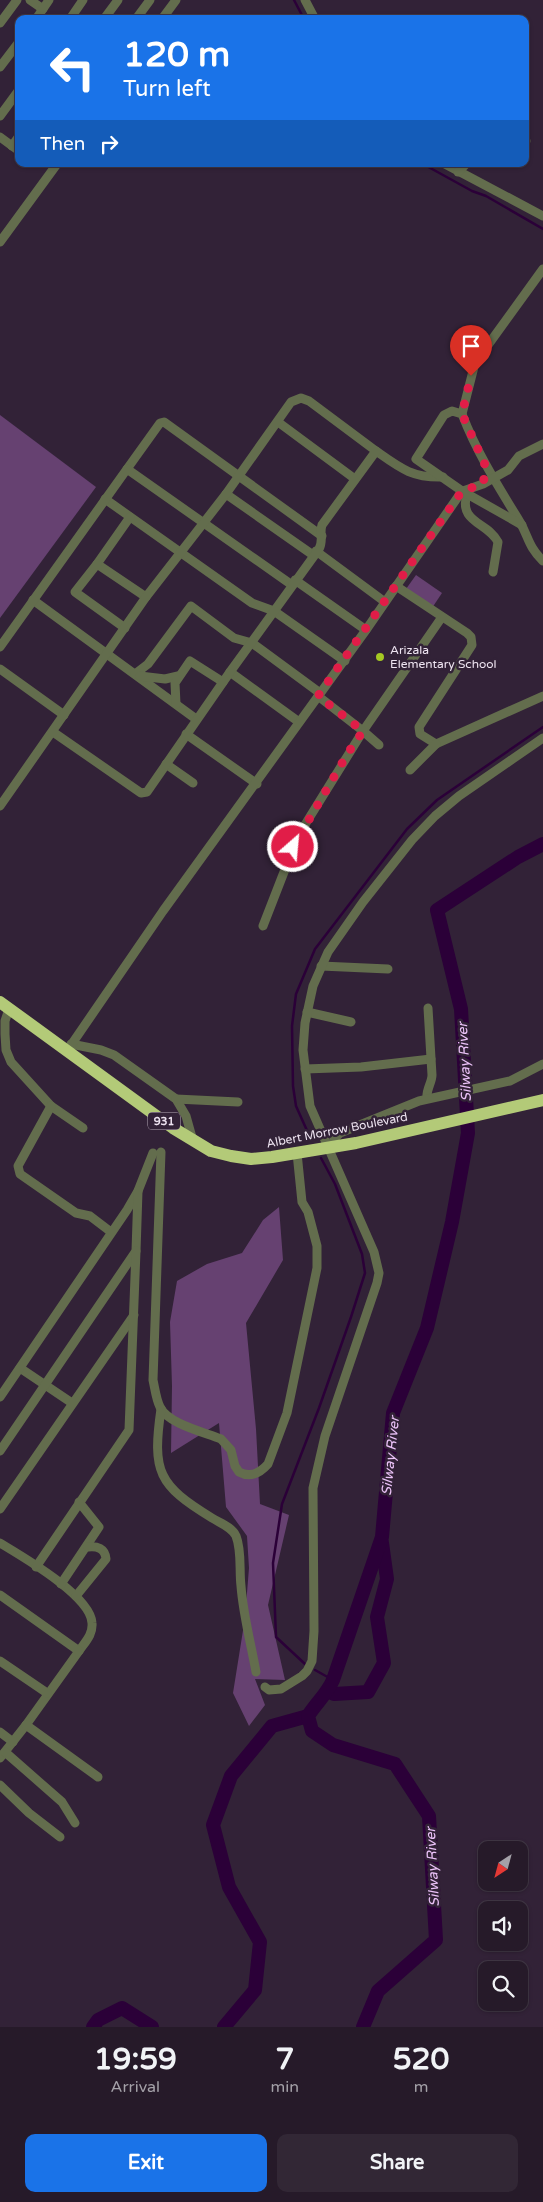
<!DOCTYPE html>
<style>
body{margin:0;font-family:"Varela Round",sans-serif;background:#322735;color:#f1f3f6;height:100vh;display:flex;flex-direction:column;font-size:19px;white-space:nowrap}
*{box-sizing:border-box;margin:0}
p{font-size:16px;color:#a4a1a8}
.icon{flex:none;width:28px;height:28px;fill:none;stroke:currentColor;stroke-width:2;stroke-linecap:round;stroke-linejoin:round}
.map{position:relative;height:2027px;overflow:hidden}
.sheet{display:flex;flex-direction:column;background:#261a29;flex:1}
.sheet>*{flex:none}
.banner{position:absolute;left:15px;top:15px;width:514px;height:152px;border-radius:10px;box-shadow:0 1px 4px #0004,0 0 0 1px #423846;background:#1a73e8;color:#fff;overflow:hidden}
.needle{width:32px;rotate:216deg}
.buttons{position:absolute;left:478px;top:1841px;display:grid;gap:10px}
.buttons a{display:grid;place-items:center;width:50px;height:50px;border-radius:10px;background:#261a29;box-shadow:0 1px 4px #0004,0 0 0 1px #423846;font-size:25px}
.pin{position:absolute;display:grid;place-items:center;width:42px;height:42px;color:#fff;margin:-51px -21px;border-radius:50% 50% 50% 0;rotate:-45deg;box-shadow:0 0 5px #0007}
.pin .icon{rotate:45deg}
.me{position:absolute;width:55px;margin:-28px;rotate:27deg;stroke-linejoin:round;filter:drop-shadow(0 0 4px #0008)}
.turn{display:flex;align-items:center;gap:18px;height:105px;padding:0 25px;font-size:22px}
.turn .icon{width:65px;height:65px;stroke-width:2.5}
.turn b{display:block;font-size:35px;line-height:42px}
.then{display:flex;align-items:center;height:48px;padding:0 25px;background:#0003;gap:10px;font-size:19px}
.eta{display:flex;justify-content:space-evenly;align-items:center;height:85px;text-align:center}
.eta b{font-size:30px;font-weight:700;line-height:35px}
.button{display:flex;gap:10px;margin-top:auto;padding:10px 25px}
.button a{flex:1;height:58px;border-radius:10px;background:#1a73e8;color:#fff;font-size:20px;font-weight:700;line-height:58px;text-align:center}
.button a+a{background:#322735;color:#f1f3f6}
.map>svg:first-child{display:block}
</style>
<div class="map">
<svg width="543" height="2027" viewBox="0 0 543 2027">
<rect width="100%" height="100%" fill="#322237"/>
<g fill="#664171">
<polygon points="0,415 96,487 0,618"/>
<polygon points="416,575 442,593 432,608 406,589"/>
<polygon points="279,1207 283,1260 246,1323 256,1429 260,1504 289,1515 268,1605 285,1680 255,1679 265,1705 249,1726 233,1693 245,1618 249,1568 247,1536 226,1507 219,1423 171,1453 172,1386 170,1322 177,1281 207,1264 242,1253 263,1220"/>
</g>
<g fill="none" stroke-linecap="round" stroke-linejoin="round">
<g stroke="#2b0038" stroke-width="2.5">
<polyline points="294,0 304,19"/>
<polyline points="423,164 472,191 486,196 543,229"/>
<polyline points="309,1135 296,1106 293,1086 292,1026 296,994 315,949 407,829 437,800 543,727"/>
<polyline points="305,1664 276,1637 273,1563 282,1504 319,1408 351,1317 365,1273 362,1254 335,1184 321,1158"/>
<polyline points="315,1670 333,1680"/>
</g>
<g stroke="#2b0038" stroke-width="14">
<polyline points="328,1691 334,1694 368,1692 384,1663 377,1617 387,1579 382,1543"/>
<polyline points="93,2027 98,2020 122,2008 152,2027"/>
<polyline points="224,2027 255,1990 260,1942 229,1887 213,1825 231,1776 272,1726 308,1716"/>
<path d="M363,2027L378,1991L436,1940L429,1816L395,1764L333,1745L312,1731L308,1716C316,1703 327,1694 333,1680L382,1537L393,1413L427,1328L452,1222L468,1133L461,1009L437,910L518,857L543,844"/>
</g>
<g stroke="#636d4d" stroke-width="9">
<polyline points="30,0 43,9"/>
<polyline points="305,0 315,19"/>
<polyline points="36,19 49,0"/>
<polyline points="70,19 83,0"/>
<polyline points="104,19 118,0"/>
<polyline points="136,19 150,0"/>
<polyline points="162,19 176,0"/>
<polyline points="0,23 17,0"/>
<polyline points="0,67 19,42"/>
<polyline points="0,116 19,90"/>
<polyline points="0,137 19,151"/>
<polyline points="525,141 526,141"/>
<polyline points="12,146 19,136"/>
<polyline points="445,164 543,216"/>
<polyline points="458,172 466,164"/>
<polyline points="0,242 57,164"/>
<polyline points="462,414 475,363 543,269"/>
<polyline points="278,422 355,479"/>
<path d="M376,451C400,468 412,478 443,477"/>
<polyline points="127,469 160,423 164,422 322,536"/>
<path d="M462,491L416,459L444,415L452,411L462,414C477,453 498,486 520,522C529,538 528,546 543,561"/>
<polyline points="463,491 483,484 508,470 519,456 543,444"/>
<polyline points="226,494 313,555"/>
<path d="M467,494C458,523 488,522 498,542L493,572"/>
<polyline points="105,499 252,603 274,611 345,661"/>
<polyline points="130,517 97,564 146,597"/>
<polyline points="316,551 385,602"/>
<polyline points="97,564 75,592 125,628"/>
<polyline points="295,580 366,630"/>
<polyline points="396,586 467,633 471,637 472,645 419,727 420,734 436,744 543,696"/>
<polyline points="33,600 196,719"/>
<polyline points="0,647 127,469 292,585"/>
<polyline points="0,669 64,715"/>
<polyline points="230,672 299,722"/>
<polyline points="135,674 148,664 191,606 234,638 252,643 320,693"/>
<polyline points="140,676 165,679 178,676"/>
<polyline points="176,704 175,683 190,661 223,682"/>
<polyline points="186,734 257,784"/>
<polyline points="379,745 363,731 442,617"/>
<polyline points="166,764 193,783"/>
<polyline points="410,770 436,744"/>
<path d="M0,806L146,597L226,494L291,402L301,398L309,401L376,451L322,525C319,534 324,540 319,549L230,672L147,792L141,793L53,732"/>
<polyline points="263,926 298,836 363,731 318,696"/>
<polyline points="321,966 388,969"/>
<polyline points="9,1009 5,1021 5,1034 6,1050 11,1062 51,1106 83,1128"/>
<polyline points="307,1012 351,1022"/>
<polyline points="71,1044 101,1050 114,1055 176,1099 186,1116 193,1141"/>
<polyline points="67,1051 163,911 366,630 462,491 522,525"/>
<polyline points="305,1069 361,1067 431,1059"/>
<path d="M427,1098C426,1089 432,1083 432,1075L428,1008"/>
<polyline points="176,1099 238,1102"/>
<polyline points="51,1106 18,1166 20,1174 76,1213 90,1216 111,1232"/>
<polyline points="332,1147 334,1139 340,1133 419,1101 510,1081 543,1064"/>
<path d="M161,1152L153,1380C155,1389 156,1399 160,1407C168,1424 204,1432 221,1439L231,1450L235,1466L239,1472C250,1478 260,1473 268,1464L287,1413L317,1268V1246L308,1212L302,1202L297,1153"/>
<polyline points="20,1368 72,1403"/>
<polyline points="0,1397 127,1210 138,1191 153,1153"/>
<path d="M161,1409C152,1472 158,1485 212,1518C220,1523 232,1527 236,1536C242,1551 239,1570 241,1586C243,1614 251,1644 256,1672"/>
<polyline points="0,1451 136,1251 138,1191"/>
<polyline points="0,1509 134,1315"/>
<path d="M0,1543C23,1557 91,1596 92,1623C93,1635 85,1642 79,1651"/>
<polyline points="36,1567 129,1430 136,1251"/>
<polyline points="61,1584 99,1527 79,1502"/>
<polyline points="0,1595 79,1651 26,1725 0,1758"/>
<path d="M76,1596L106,1559C105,1548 97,1546 88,1547"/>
<polyline points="0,1661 47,1693"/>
<polyline points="265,1687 269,1690 281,1689 302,1676 307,1671 312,1661 314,1631 313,1488 325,1436 377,1283 379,1273 374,1252 310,1106 303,1050 305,1023 313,986 328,952 363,902 412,840 435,816 459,796 543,738"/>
<polyline points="26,1725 98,1777"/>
<polyline points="0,1732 13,1742"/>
<polyline points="5,1752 62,1802 75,1823"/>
<polyline points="0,1785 29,1813 60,1837"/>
</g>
<polyline stroke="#b3ca78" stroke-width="12" points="0,1002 173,1128 211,1151 231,1156 251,1159 272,1157 356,1143 543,1100"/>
</g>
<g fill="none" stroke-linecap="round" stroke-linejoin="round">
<polyline stroke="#e11d48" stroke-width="9" stroke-dasharray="0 16.2" points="293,847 348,753 363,731 318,696 462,491 483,484 486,467 462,414 471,376"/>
</g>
<circle fill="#a5c823" stroke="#322237" stroke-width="2" cx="380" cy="657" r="5"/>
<g text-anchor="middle" stroke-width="5" stroke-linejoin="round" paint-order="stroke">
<rect fill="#322237" stroke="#b6aab9" stroke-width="1" x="148" y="1112.5" width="32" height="17" rx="4"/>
<g font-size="11" font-weight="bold" fill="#eee4f1">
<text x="164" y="1125">931</text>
</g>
<g font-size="12" fill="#eee4f1" stroke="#322237" text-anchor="start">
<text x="390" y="654">Arizala<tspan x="390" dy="14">Elementary School</tspan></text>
</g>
<g font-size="12" fill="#eee4f1" stroke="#322237">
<text transform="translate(337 1130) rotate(-11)" y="4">Albert Morrow Boulevard</text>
</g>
<g font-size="14" font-style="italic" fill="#ebc2f8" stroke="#322237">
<text transform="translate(464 1062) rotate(-93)" y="5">Silway River</text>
<text transform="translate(390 1456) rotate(-84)" y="5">Silway River</text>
<text transform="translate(432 1867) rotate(-93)" y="5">Silway River</text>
</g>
</g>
</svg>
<div class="buttons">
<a><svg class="needle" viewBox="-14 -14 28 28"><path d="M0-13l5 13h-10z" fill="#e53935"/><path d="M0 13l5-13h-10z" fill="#a4a1a8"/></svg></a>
<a><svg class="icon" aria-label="sound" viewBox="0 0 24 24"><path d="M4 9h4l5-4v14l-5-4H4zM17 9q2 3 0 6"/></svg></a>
<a><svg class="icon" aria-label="search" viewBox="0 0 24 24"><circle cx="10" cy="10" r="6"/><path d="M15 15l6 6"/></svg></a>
</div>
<div class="pin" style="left:471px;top:376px;background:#d93025"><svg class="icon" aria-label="arrive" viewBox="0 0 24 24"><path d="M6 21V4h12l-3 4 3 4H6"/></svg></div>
<svg class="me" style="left:293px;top:847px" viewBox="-20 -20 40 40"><circle r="17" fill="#e11d48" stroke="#fff" stroke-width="3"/><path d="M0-11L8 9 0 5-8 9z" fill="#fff"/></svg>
<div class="banner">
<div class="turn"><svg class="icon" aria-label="left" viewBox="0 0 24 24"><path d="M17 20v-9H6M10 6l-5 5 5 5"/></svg><div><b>120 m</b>Turn left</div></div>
<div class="then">Then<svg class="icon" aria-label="right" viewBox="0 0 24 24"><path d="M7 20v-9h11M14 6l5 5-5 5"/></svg></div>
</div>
</div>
<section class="sheet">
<div class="eta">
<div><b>19:59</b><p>Arrival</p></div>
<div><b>7</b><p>min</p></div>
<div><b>520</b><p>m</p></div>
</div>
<div class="button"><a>Exit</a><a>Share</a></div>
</section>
